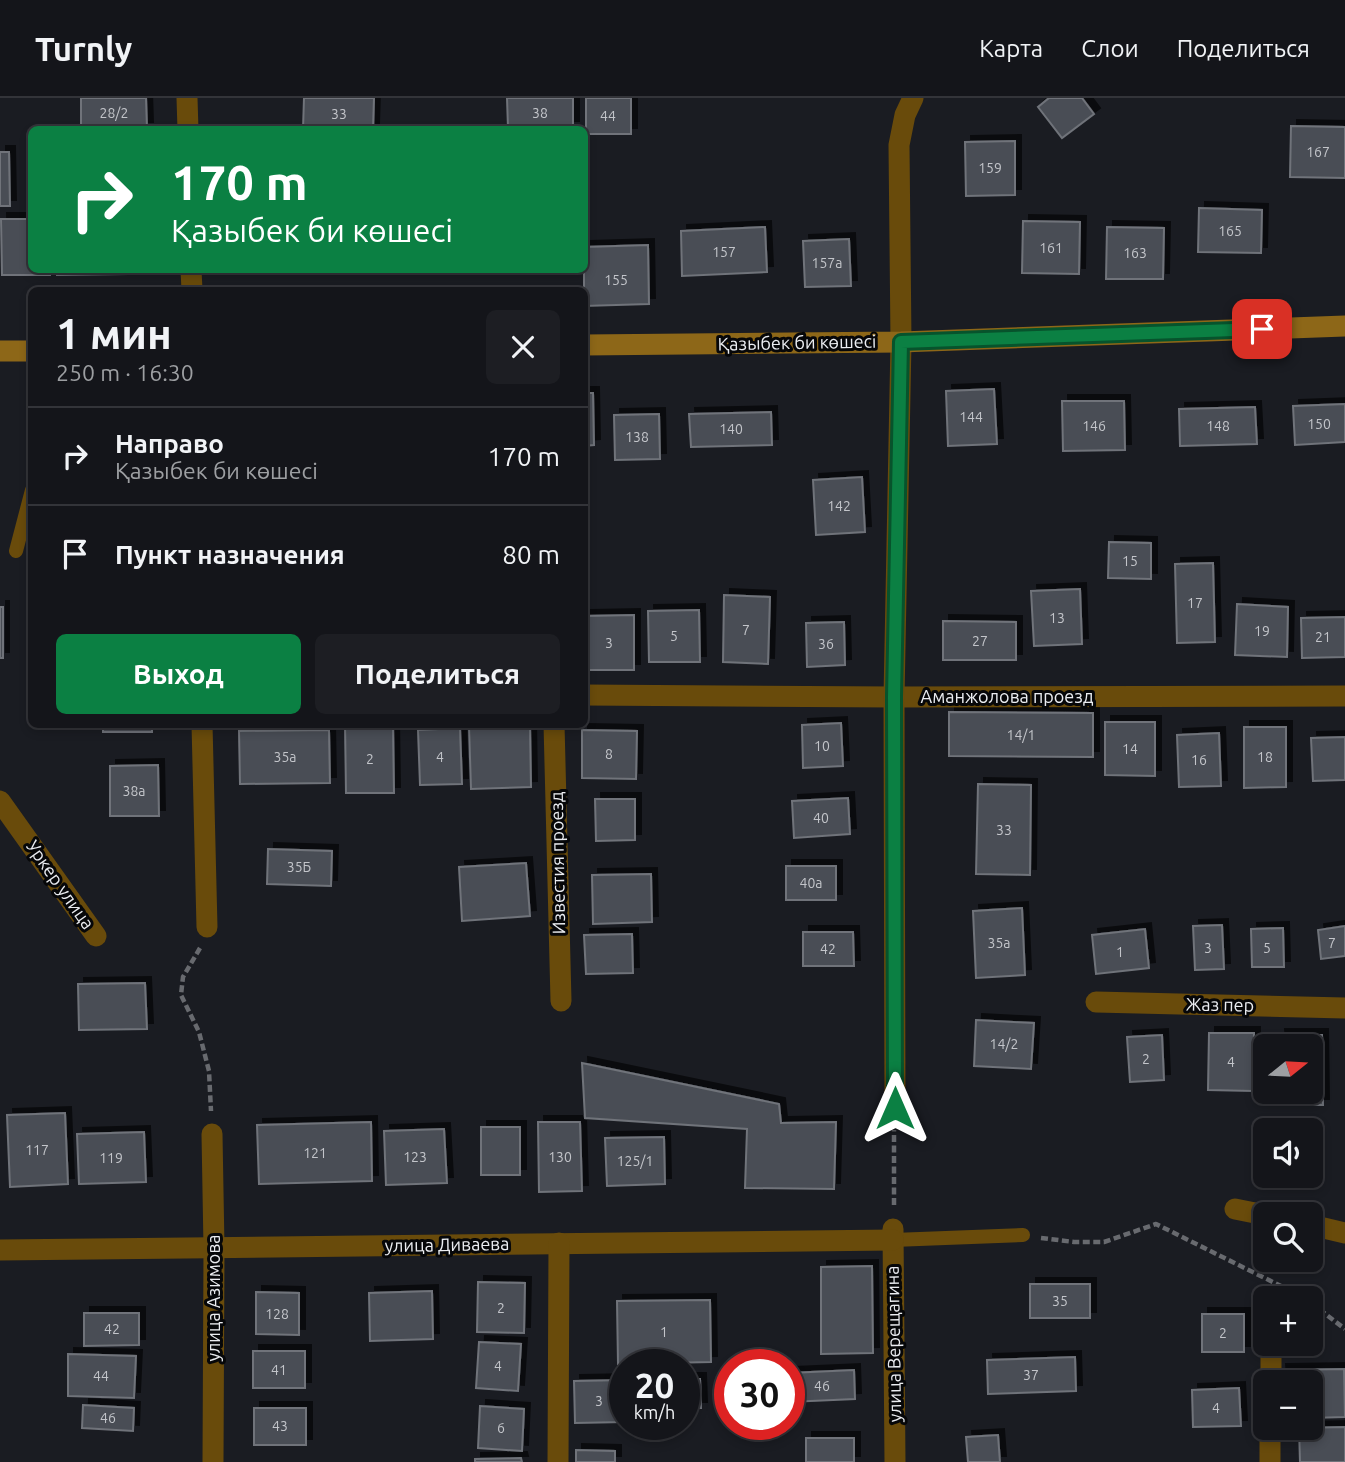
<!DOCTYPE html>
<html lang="ru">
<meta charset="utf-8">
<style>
body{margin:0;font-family:Ubuntu,sans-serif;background:#1d1e23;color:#f1f3f6;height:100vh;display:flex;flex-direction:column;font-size:26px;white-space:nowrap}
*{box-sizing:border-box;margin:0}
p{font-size:23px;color:#9d9fa2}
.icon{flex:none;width:38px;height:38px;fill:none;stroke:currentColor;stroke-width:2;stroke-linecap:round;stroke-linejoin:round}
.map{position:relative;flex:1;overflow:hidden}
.drawer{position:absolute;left:28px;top:189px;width:560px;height:441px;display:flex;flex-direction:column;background:#14151a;border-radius:10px;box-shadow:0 4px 10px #0003,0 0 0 2px #333439}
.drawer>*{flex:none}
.hud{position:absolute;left:28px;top:28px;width:560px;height:147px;border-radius:10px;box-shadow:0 4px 10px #0003,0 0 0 2px #333439;background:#0b8043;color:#fff;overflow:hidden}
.needle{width:46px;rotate:72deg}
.tools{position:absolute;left:1253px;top:936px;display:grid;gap:14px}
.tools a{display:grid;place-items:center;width:70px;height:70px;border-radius:10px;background:#14151a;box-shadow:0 4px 10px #0003,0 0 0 2px #333439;font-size:35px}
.speed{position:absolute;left:609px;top:1251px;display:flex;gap:14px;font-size:35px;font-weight:700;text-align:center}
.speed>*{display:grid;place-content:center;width:91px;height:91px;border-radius:50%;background:#14151a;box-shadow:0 4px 10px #0003,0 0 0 2px #333439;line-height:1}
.speed small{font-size:18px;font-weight:400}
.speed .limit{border:10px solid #d22;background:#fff;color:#111}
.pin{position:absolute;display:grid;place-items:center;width:60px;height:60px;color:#fff;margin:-30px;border-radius:14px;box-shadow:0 4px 10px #0006}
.me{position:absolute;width:77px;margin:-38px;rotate:0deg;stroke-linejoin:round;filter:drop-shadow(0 0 5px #0008)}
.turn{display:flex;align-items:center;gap:24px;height:147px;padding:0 28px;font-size:32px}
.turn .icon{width:91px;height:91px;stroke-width:2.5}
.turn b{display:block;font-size:49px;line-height:60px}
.round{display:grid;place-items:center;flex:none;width:74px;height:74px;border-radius:10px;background:#1d1e23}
.headline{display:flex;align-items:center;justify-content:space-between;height:119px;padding:0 28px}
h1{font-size:42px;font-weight:700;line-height:52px}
.cta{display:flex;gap:14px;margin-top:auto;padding:14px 28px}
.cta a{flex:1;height:80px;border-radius:10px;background:#0b8043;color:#fff;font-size:28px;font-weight:700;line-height:80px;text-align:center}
.cta a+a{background:#1d1e23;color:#f1f3f6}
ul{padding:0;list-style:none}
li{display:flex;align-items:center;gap:21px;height:98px;padding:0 28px;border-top:2px solid #333439}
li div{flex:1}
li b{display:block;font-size:26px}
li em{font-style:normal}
header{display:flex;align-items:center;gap:42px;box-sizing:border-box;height:98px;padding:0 35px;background:#14151a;border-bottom:2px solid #333439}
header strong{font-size:33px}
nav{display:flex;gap:38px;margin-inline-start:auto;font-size:24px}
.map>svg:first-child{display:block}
</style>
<header>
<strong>Turnly</strong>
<nav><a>Карта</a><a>Слои</a><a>Поделиться</a></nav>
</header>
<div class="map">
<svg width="1345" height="1364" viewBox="0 0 1345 1364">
<defs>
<filter id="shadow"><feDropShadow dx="6" dy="-6" stdDeviation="0" flood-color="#0009"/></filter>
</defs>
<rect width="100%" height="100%" fill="#1a1c22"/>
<g fill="#4a4e55" stroke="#6f737a" stroke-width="2" filter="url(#shadow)">
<polygon points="81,0 146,0 147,30 81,30"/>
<polygon points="304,0 374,0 373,32 303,31"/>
<polygon points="507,0 573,0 573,29 508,30"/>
<rect x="586" y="0" width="45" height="36"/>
<polygon points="1049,0 1082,0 1094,16 1062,40 1038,9"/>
<polygon points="1291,28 1345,29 1345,80 1290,79"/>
<polygon points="1015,43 1015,97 966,98 965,44"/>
<polygon points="0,54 9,54 10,108 0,108"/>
<polygon points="1199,110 1262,112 1261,155 1198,154"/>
<polygon points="1,121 32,121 32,172 50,172 50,177 2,177"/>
<polygon points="1023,123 1080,124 1079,176 1022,175"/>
<polygon points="765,129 767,174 682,178 681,133"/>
<polygon points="1107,129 1164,130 1163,181 1106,181"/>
<polygon points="849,141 851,188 805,189 803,143"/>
<polygon points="648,147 649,206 584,208 584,149"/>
<polygon points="57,172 127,172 127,176 57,177"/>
<polygon points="994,291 997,346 948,348 946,293"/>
<polygon points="584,295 593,295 594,347 584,348"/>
<polygon points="1062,303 1124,303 1125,352 1063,353"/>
<polygon points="1345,306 1345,344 1295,347 1293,308"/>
<polygon points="1255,309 1257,346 1180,348 1179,311"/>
<polygon points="771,314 772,347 691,349 689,316"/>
<polygon points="659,316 660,361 615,362 614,317"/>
<polygon points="862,379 865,434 816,437 813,382"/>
<polygon points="1109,444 1151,445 1151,481 1108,480"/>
<polygon points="1213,465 1215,544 1177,545 1175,466"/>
<polygon points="1080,491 1082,546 1034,548 1031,493"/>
<polygon points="724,497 770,499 768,566 723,564"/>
<polygon points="1237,506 1288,509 1287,559 1235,557"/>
<rect x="0" y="509" width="3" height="51"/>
<polygon points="699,512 700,564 649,564 648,513"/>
<polygon points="634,517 634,572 584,572 584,518"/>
<polygon points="1345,519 1345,559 1302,560 1301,520"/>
<polygon points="943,523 1016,524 1016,562 943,562"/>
<polygon points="844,524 845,567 807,569 806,525"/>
<polygon points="949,614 1093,615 1093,659 949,658"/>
<polygon points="1105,624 1155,624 1155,678 1105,677"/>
<polygon points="841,625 843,668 803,670 802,627"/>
<rect x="103" y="626" width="49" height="8"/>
<polygon points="345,626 393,626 394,695 346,695"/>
<polygon points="530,627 531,689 471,691 469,629"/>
<polygon points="1244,629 1286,629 1286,689 1244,690"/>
<polygon points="460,630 462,686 420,687 418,632"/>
<polygon points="329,632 330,685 240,686 239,633"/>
<polygon points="582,632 637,633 636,681 582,680"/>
<polygon points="1219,635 1221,688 1179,689 1177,637"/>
<polygon points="1345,639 1345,682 1313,683 1311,640"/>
<polygon points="158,667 159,718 110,718 110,668"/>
<polygon points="978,686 1031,687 1030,777 976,776"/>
<polygon points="848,700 850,736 794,740 792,703"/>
<polygon points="595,701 635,701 635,742 596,743"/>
<polygon points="268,751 332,753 331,788 267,786"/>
<polygon points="526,765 530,818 462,823 459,769"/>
<rect x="786" y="768" width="50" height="34"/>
<polygon points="651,776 652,824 593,826 592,777"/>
<polygon points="1022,810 1025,877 976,880 973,813"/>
<polygon points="1222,827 1224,871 1195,872 1193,828"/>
<polygon points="1345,828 1345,858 1321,861 1318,832"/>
<polygon points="1283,830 1284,869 1252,869 1251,831"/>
<polygon points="1145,831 1149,870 1096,876 1092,837"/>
<polygon points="803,834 853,834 854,868 803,868"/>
<polygon points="632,836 633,875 586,876 584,837"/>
<polygon points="145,885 147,931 79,932 78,886"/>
<polygon points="976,922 1034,925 1031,971 974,968"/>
<polygon points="1209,935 1254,935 1253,993 1208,992"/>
<polygon points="1162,937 1164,982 1130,984 1127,939"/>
<polygon points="1279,937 1322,937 1323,1007 1280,1007 1280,994 1311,994 1311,948 1280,948"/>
<polygon points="582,965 779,1006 781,1025 836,1024 834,1091 745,1090 747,1031 585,1020"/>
<polygon points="65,1015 68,1086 10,1089 7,1017"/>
<polygon points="371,1024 372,1083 259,1086 257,1027"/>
<polygon points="538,1024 580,1024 582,1093 539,1094"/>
<rect x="481" y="1029" width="39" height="48"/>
<polygon points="444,1031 447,1085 386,1087 384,1033"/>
<polygon points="144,1034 146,1084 79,1086 77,1036"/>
<polygon points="664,1039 665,1086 607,1088 605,1040"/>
<polygon points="872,1168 873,1255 821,1256 821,1169"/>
<polygon points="478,1184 525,1185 524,1235 477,1234"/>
<rect x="1030" y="1186" width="60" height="34"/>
<polygon points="432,1193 433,1241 370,1243 369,1195"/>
<polygon points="256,1194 299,1195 299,1237 256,1236"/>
<polygon points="710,1202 711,1264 618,1266 617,1203"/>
<polygon points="84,1215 139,1215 139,1247 84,1248"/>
<rect x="1202" y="1216" width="42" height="38"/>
<polygon points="479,1244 521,1246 518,1293 476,1290"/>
<rect x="253" y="1253" width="52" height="37"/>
<polygon points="68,1256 136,1258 134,1300 68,1298"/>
<polygon points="1075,1259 1076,1293 988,1296 987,1262"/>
<polygon points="1344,1271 1345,1319 1311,1320 1311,1284 1281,1284 1280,1272"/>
<polygon points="854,1272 855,1301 789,1304 789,1275"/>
<polygon points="684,1281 700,1281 701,1310 684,1310"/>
<polygon points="625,1282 625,1324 575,1325 574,1283"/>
<polygon points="1239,1290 1241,1328 1193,1329 1192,1292"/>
<polygon points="83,1307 134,1310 133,1333 82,1330"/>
<polygon points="480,1308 524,1311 522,1353 478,1350"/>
<rect x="254" y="1310" width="52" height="37"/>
<polygon points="1345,1329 1345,1364 1300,1364 1299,1330"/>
<polygon points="998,1337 1000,1364 968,1364 966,1339"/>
<rect x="806" y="1340" width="48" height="24"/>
<polygon points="576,1352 615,1353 615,1364 576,1364"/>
<polygon points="521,1360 522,1364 475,1364 475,1361"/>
</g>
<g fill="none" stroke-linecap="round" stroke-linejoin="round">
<g stroke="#686a6f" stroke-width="4.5" stroke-dasharray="7 3.5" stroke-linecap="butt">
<polyline points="200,850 183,879 181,897 199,934 209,973 211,1013"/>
<polyline points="894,1107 894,1032"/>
<polyline points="1041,1140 1074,1144 1104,1144 1156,1126 1305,1200"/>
<polyline points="1311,1205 1345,1231"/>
</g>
<g stroke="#694b0b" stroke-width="14">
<polyline points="16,453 32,392"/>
<polyline points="893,1142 1023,1137"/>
</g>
<g stroke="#694b0b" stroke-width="21">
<polyline points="187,0 188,32"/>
<polyline points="191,172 192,192"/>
<polyline points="584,597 894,599 1345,598"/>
<polyline points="202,626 207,829"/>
<polyline points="554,626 561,903"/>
<polyline points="0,703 96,838"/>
<polyline points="1096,904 1345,910"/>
<polyline points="895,1010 894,599 901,244 899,47 905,17 913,0"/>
<polyline points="212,1036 214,1150 213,1364"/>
<polyline points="1235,1111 1265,1117"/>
<polyline points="1311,1127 1345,1135"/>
<polyline points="893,1131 895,1364"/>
<polyline points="0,1152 893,1142"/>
<polyline points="1271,1284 1271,1248"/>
<polyline points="558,1364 559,1145"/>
<polyline points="1270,1364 1270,1330"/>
</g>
<g stroke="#8d6718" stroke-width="21">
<polyline points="584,247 901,244 1345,228"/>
<polyline points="0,253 32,253"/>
</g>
</g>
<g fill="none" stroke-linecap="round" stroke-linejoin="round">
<g stroke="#07532c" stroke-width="18">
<polyline id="route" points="895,1010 894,599 901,244 1262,231"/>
</g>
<use href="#route" stroke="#0b8043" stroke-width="12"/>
</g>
<g text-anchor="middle" stroke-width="6" stroke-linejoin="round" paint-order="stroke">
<g font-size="14" fill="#c3c5ca">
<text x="114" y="20">28/2</text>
<text x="540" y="20">38</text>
<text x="339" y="21">33</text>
<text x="608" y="23">44</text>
<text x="1318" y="59">167</text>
<text x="990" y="75">159</text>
<text x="1230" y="138">165</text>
<text x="1051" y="155">161</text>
<text x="724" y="159">157</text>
<text x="1135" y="160">163</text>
<text x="827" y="170">157а</text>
<text x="616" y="187">155</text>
<text x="971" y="324">144</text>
<text x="1319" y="331">150</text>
<text x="1094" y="333">146</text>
<text x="1218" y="333">148</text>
<text x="731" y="336">140</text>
<text x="637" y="344">138</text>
<text x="839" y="413">142</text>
<text x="1130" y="468">15</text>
<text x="1195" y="510">17</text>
<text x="1057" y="525">13</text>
<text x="746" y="537">7</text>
<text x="1262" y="538">19</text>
<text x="674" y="543">5</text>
<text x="1323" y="544">21</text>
<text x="980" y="548">27</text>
<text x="609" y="550">3</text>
<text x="826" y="551">36</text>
<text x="1021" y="642">14/1</text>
<text x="822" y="653">10</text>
<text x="1130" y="656">14</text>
<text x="609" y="661">8</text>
<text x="285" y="664">35а</text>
<text x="440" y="664">4</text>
<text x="1265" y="664">18</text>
<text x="370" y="666">2</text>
<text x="1199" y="667">16</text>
<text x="134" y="698">38а</text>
<text x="821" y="725">40</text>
<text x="1004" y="737">33</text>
<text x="299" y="774">35Б</text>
<text x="811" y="790">40а</text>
<text x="999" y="850">35а</text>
<text x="1332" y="850">7</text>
<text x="1208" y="855">3</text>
<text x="1267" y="855">5</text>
<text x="828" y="856">42</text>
<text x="1120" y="859">1</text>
<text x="1004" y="951">14/2</text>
<text x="1146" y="966">2</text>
<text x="1231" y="969">4</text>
<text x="37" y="1057">117</text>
<text x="315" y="1060">121</text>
<text x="415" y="1064">123</text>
<text x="560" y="1064">130</text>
<text x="111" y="1065">119</text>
<text x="635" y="1068">125/1</text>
<text x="1060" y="1208">35</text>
<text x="501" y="1215">2</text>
<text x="277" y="1221">128</text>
<text x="112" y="1236">42</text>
<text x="664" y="1239">1</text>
<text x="1223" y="1240">2</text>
<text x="498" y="1273">4</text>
<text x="279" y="1277">41</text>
<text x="1031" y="1282">37</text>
<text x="101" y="1283">44</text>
<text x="822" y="1293">46</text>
<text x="599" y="1308">3</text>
<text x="1216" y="1315">4</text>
<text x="108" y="1325">46</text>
<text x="280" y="1333">43</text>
<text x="501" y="1335">6</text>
</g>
<g font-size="18" fill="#ebedf1" stroke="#060709">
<text transform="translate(797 245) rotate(-1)" y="6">Қазыбек би көшесі</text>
<text x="1007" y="605">Аманжолова проезд</text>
<text transform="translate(558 765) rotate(-91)" y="6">Известия проезд</text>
<text transform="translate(60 787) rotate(55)" y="6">Уркер улица</text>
<text transform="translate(1220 907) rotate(1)" y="6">Жаз пер</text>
<text transform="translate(447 1147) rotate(-1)" y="6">улица Диваева</text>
<text transform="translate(214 1200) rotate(-90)" y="6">улица Азимова</text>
<text transform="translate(894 1246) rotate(-91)" y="6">улица Верещагина</text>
</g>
</g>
</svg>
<div class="tools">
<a><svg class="needle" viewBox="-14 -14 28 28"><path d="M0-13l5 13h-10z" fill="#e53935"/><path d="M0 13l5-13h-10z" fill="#9d9fa2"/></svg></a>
<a><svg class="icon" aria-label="sound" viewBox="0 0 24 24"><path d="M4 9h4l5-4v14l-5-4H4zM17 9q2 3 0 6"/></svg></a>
<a><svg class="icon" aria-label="search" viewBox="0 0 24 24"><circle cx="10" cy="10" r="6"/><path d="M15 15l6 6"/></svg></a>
<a>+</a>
<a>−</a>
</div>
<div class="speed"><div>20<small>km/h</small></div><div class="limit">30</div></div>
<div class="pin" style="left:1262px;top:231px;background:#d93025"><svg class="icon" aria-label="arrive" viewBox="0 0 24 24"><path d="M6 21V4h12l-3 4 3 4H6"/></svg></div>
<svg class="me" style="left:895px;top:1010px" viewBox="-20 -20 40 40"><path d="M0-17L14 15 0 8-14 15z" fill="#0b8043" stroke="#fff" stroke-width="4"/></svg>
<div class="hud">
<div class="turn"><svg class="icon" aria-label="right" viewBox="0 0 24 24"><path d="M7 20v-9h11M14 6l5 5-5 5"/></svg><div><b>170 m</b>Қазыбек би көшесі</div></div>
</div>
<section class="drawer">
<div class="headline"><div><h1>1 мин</h1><p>250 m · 16:30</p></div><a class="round"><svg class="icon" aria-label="close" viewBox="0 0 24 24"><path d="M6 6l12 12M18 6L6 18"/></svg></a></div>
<ul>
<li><svg class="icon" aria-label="right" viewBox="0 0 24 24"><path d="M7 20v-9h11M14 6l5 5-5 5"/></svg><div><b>Направо</b><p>Қазыбек би көшесі</p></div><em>170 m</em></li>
<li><svg class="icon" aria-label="arrive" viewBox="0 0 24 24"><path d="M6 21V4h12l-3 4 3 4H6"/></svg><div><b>Пункт назначения</b></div><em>80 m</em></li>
</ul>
<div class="cta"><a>Выход</a><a>Поделиться</a></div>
</section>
</div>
